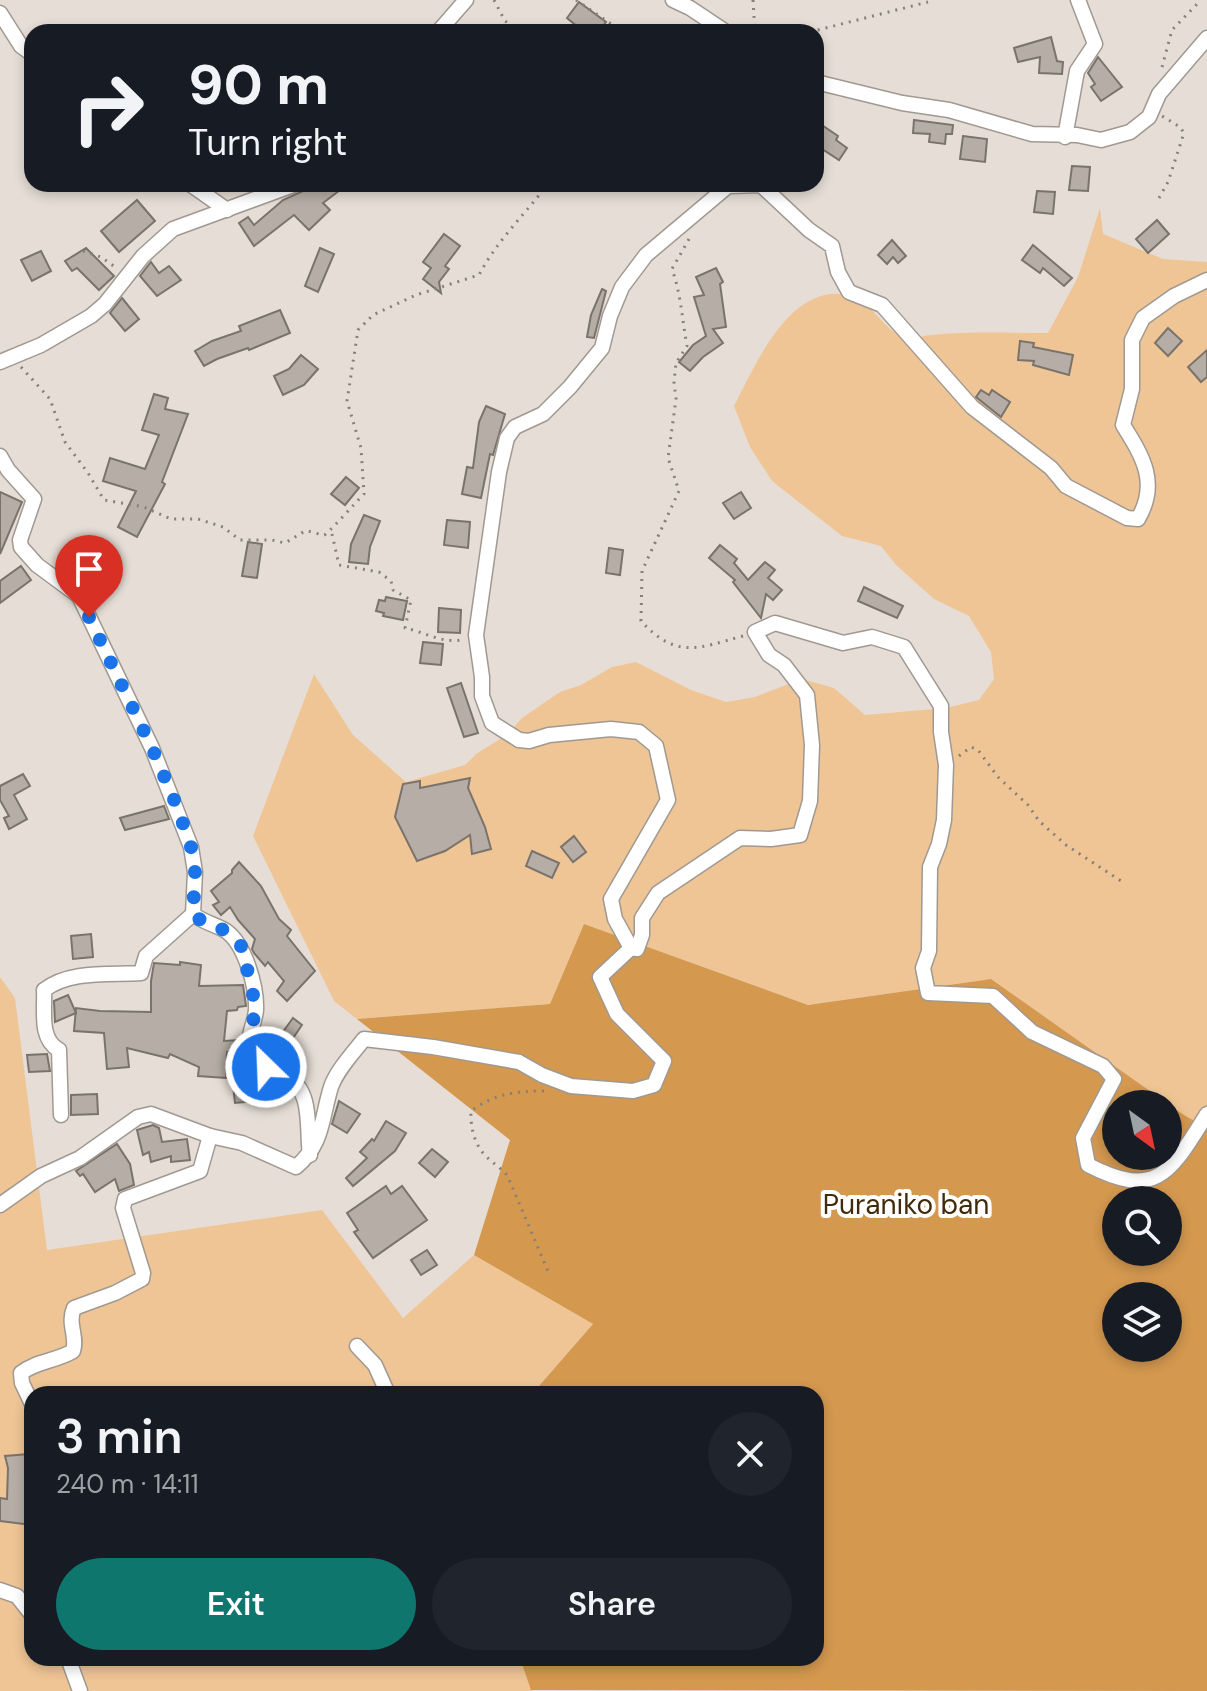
<!DOCTYPE html>
<meta charset="utf-8">
<style>
body{margin:0;font-family:"DM Sans",sans-serif;background:#20242c;color:#f1f3f6;height:100vh;display:flex;flex-direction:column;font-size:30px;white-space:nowrap}
*{box-sizing:border-box;margin:0}
p{font-size:26px;color:#9ea1a6}
.icon{flex:none;width:44px;height:44px;fill:none;stroke:currentColor;stroke-width:2;stroke-linecap:round;stroke-linejoin:round}
.map{position:relative;flex:1;overflow:hidden}
.side{position:absolute;left:24px;top:1386px;width:800px;height:280px;display:flex;flex-direction:column;background:#171b24;border-radius:24px;box-shadow:0 4px 12px #0003}
.side>*{flex:none}
.banner{position:absolute;left:24px;top:24px;width:800px;height:168px;border-radius:24px;box-shadow:0 4px 12px #0003;background:#171b24;color:#f1f3f6;overflow:hidden}
.needle{width:52px;rotate:147deg}
.buttons{position:absolute;left:1102px;top:1090px;display:grid;gap:16px}
.buttons a{display:grid;place-items:center;width:80px;height:80px;border-radius:50%;background:#171b24;box-shadow:0 4px 12px #0003;font-size:40px}
.pin{position:absolute;display:grid;place-items:center;width:68px;height:68px;color:#fff;margin:-82px -34px;border-radius:50% 50% 50% 0;rotate:-45deg;box-shadow:0 0 8px #0007}
.pin .icon{rotate:45deg}
.me{position:absolute;width:88px;margin:-44px;rotate:336deg;stroke-linejoin:round;filter:drop-shadow(0 0 6px #0008)}
.turn{display:flex;align-items:center;gap:28px;height:168px;padding:0 32px;font-size:36px}
.turn .icon{width:104px;height:104px;stroke-width:2.5}
.turn b{display:block;font-size:56px;line-height:68px}
.round{display:grid;place-items:center;flex:none;width:84px;height:84px;border-radius:42px;background:#20242c}
.head{display:flex;align-items:center;justify-content:space-between;height:136px;padding:0 32px}
h1{font-size:48px;font-weight:600;line-height:60px}
.button{display:flex;gap:16px;margin-top:auto;padding:16px 32px}
.button a{flex:1;height:92px;border-radius:48px;background:#0f766e;color:#fff;font-size:32px;font-weight:600;line-height:92px;text-align:center}
.button a+a{background:#20242c;color:#f1f3f6}
.map>svg:first-child{display:block}
</style>
<div class="map">
<svg width="1207" height="1691" viewBox="0 0 1207 1691">
<rect width="100%" height="100%" fill="#e6ded6"/>
<g fill="#efc595">
<path d="M1100,208L1103,234L1163,259L1207,262V1128L1184,1115L991,979L808,1005L584,924L550,1004L357,1019L334,1001L253,836L314,674L353,735L406,782L465,765L476,754L508,734L522,718L560,692L581,685L612,667L636,662L691,690L726,702L755,697L802,679L834,688L865,715L946,708L979,700L994,679L991,652L969,616L934,599L896,565L881,546L842,536L772,481L750,447L734,406C756,363 793,276 855,297C871,302 885,333 907,338C914,340 924,335 931,335C970,331 1010,333 1048,333L1078,277Z"/>
<polygon points="0,977 15,998 47,1250 322,1210 403,1318 474,1255 593,1324 532,1394 32,1394 32,1658 520,1658 532,1691 0,1691"/>
</g>
<path fill="#d4984f" fill-rule="evenodd" d="M584,924L808,1005L991,979L1184,1115L1207,1128V1691L531,1690L520,1658H816V1394H532L593,1324L474,1255L510,1140L357,1019L550,1004ZM1116,1104H1168V1156H1116ZM1116,1200H1168V1252H1116ZM1116,1296H1168V1348H1116Z"/>
<g fill="#b6aea6" stroke="#7a736b" stroke-width="2">
<polygon points="579,2 606,22 598,32 584,32 567,18"/>
<polygon points="1051,37 1057,61 1063,62 1062,74 1039,73 1040,57 1018,62 1014,48"/>
<polygon points="1098,57 1122,87 1101,101 1091,87 1095,84 1088,73"/>
<polygon points="914,120 953,125 952,134 946,134 945,144 929,142 930,134 913,133"/>
<polygon points="816,121 838,136 836,140 847,148 839,160 816,145"/>
<polygon points="963,136 987,139 985,162 960,159"/>
<polygon points="1072,166 1090,167 1088,191 1069,190"/>
<polygon points="306,184 348,184 323,203 330,210 309,230 294,215 254,246 239,223 248,217 254,225 283,200 303,191"/>
<polygon points="1037,191 1055,192 1053,214 1034,212"/>
<polygon points="137,200 155,221 119,252 101,231"/>
<polygon points="1157,220 1169,234 1148,253 1136,239"/>
<polygon points="444,234 460,246 445,266 449,269 439,282 441,293 423,279 431,268 423,262"/>
<polygon points="892,240 906,256 898,263 893,257 887,264 878,255"/>
<polygon points="1033,245 1072,278 1064,286 1043,268 1040,273 1022,260"/>
<polygon points="86,248 114,276 99,290 77,268 72,271 65,261"/>
<polygon points="320,248 334,254 318,292 305,286"/>
<polygon points="41,251 51,271 32,281 21,260"/>
<polygon points="151,262 159,273 169,266 181,280 157,296 140,276"/>
<polygon points="716,268 723,282 720,284 726,327 713,329 723,343 703,357 690,371 679,362 693,345 706,336 694,297 704,295 696,277"/>
<polygon points="602,289 606,291 594,338 587,337 591,315"/>
<polygon points="122,298 139,319 125,331 110,313"/>
<polygon points="280,310 290,333 249,350 248,348 217,359 204,366 195,351 212,341 241,331 239,326"/>
<polygon points="1168,328 1182,341 1168,356 1155,343"/>
<polygon points="1020,341 1034,343 1033,347 1073,355 1069,375 1033,365 1034,361 1018,360"/>
<polygon points="1207,350 1207,377 1201,382 1188,367"/>
<polygon points="301,355 318,369 304,385 283,395 274,376 289,369"/>
<polygon points="981,390 989,395 992,390 1010,402 1001,417 976,397"/>
<polygon points="154,394 168,398 165,409 188,414 162,482 165,484 137,537 118,527 136,491 103,481 110,458 145,469 159,435 142,430"/>
<polygon points="486,406 505,414 493,455 490,454 481,498 462,494 467,467 473,468 479,422"/>
<polygon points="346,477 359,488 345,505 331,494"/>
<polygon points="0,492 22,502 0,554"/>
<polygon points="741,492 751,508 734,519 723,503"/>
<polygon points="364,515 380,521 370,547 368,564 349,562 351,544"/>
<polygon points="447,520 470,522 468,548 444,545"/>
<polygon points="248,542 262,544 257,578 242,576"/>
<polygon points="720,545 737,559 734,563 748,580 765,562 775,570 768,578 782,590 773,600 766,594 761,618 733,582 735,580 709,558"/>
<polygon points="609,548 623,550 620,575 606,573"/>
<polygon points="21,566 31,580 0,603 0,581"/>
<polygon points="864,587 903,606 897,618 858,601"/>
<polygon points="386,597 407,601 403,620 383,616 384,613 376,611 379,600 385,601"/>
<polygon points="439,608 461,610 460,633 438,632"/>
<polygon points="423,642 443,644 441,665 420,663"/>
<polygon points="461,683 478,733 464,737 447,688"/>
<polygon points="23,774 30,786 14,795 27,819 9,829 4,818 9,816 0,800 0,786"/>
<polygon points="470,778 468,788 485,827 491,849 472,854 470,835 445,851 417,861 395,817 403,784 420,781 420,788"/>
<polygon points="164,806 169,819 125,830 120,818"/>
<polygon points="574,836 586,852 573,862 561,847"/>
<polygon points="532,851 559,863 552,878 526,866"/>
<polygon points="239,862 261,886 279,919 291,930 287,936 315,971 287,1001 277,991 284,981 268,962 265,966 254,953 252,949 255,939 238,920 230,907 221,915 213,905 219,902 211,891 232,873 232,870"/>
<polygon points="91,934 93,957 73,959 71,936"/>
<polygon points="180,962 201,965 199,986 243,985 246,1006 238,1007 237,1010 227,1011 224,1041 240,1040 242,1052 227,1052 226,1078 198,1076 199,1067 170,1054 168,1058 127,1048 129,1067 107,1069 104,1033 74,1031 76,1008 100,1011 151,1012 151,981 154,963 180,965"/>
<polygon points="68,995 76,1013 55,1022 54,1001"/>
<polygon points="293,1018 302,1025 289,1044 267,1052 261,1043 280,1036"/>
<polygon points="47,1054 50,1071 29,1072 27,1055"/>
<polygon points="254,1084 256,1101 235,1103 233,1086"/>
<polygon points="97,1094 98,1114 71,1115 71,1095"/>
<polygon points="339,1101 360,1114 347,1133 332,1124"/>
<polygon points="386,1121 406,1133 395,1151 353,1186 346,1178 367,1158 360,1152 372,1139 374,1141"/>
<polygon points="153,1125 159,1128 162,1142 187,1139 190,1160 171,1162 171,1156 151,1162 149,1152 143,1155 137,1130"/>
<polygon points="117,1144 130,1164 134,1185 119,1191 115,1179 95,1192 83,1174 80,1176 76,1171"/>
<polygon points="432,1149 448,1162 435,1177 419,1163"/>
<polygon points="386,1186 391,1194 402,1186 427,1220 373,1258 354,1232 358,1230 347,1213"/>
<polygon points="427,1250 437,1265 421,1275 411,1260"/>
<polygon points="29,1454 32,1475 32,1525 0,1521 0,1498 7,1499 8,1468 5,1456"/>
</g>
<g fill="none" stroke-linecap="round" stroke-linejoin="round">
<g stroke="#a09991" stroke-width="17">
<g id="minor">
<polyline points="673,0 690,8 726,32"/>
<polyline points="0,13 21,46 32,54"/>
<polyline points="438,32 466,0"/>
<polyline points="816,82 902,103 949,110 1032,134 1077,135 1101,140 1130,132 1149,117 1159,94 1207,38"/>
<polyline points="1065,137 1077,71 1095,44 1078,0"/>
<polyline points="190,184 227,210"/>
<polyline points="0,362 41,345 91,316 105,304 143,256 173,229 296,184"/>
<path d="M0,456L8,470L34,499L20,540L21,547L37,565L79,596L152,748L191,847L195,872L193,914C204,923 215,924 226,931C245,944 257,987 256,1010C255,1024 245,1038 252,1051C259,1066 273,1069 286,1076C314,1091 306,1129 310,1155"/>
<path d="M631,948L637,949L642,935V918L658,893L740,838L771,839L800,835L810,801L812,745L807,695L784,665L769,655L755,632L775,623L843,643L872,637L904,647L941,706V732L946,765L944,820L939,844L930,867L929,951L923,968L928,993L993,996L1032,1032L1103,1066L1114,1079L1083,1138L1088,1165C1158,1201 1171,1171 1207,1114"/>
<path d="M61,1115L59,1050C39,1039 45,1011 44,990C70,970 109,975 141,973L146,956L193,914"/>
<path d="M0,1205L41,1176L80,1158L138,1117L151,1114L210,1136L242,1143L296,1167C324,1143 321,1119 331,1087C337,1070 353,1053 364,1039L433,1047L519,1062L542,1075L571,1086L633,1091L654,1085L664,1061L617,1014L600,977L631,948L615,919L611,899L668,800L656,746L639,732L611,729L549,735L529,741L519,740L492,723L482,696V677L476,635L499,472L507,438L515,427L543,414L570,387L602,348L610,316L622,287L646,255L728,186L761,185L809,230L832,246L838,272L849,292L882,305L972,407L1051,468L1066,486L1127,518L1138,519C1159,483 1143,457 1123,425L1132,389V340L1143,318L1174,296L1207,280"/>
<polyline points="357,1346 375,1365 388,1394"/>
<path d="M32,1404L22,1383L21,1373C36,1361 57,1361 73,1351C78,1337 67,1324 74,1308L115,1293L142,1279L143,1273L123,1208L125,1199L200,1171L210,1136"/>
<polyline points="0,1590 17,1596 32,1615"/>
<polyline points="68,1658 80,1691"/>
</g>
</g>
<g stroke="#86807a" stroke-width="3" stroke-dasharray="2 6" stroke-linecap="butt">
<polyline points="494,0 505,21 521,32"/>
<polyline points="576,0 623,32"/>
<polyline points="753,0 755,32"/>
<polyline points="810,32 928,2"/>
<polyline points="1162,67 1172,30 1201,0"/>
<polyline points="1159,198 1168,182 1184,133 1180,127 1162,116"/>
<path d="M689,239L672,269C681,294 682,319 687,346L676,363L674,382L676,399L668,458L679,491L642,571L641,621C677,660 698,648 743,636"/>
<polyline points="83,251 101,257 115,267"/>
<path d="M21,367L50,399L65,442L88,473L104,500L144,507L171,519H198L223,527L240,540H272L285,543L305,531C312,531 319,535 324,535C327,535 354,504 364,494L361,448L347,401L358,330L373,315L416,295L479,275C496,242 525,214 548,184"/>
<path d="M332,534L339,565L379,572L391,581L393,590L411,600L405,628C425,632 444,645 465,639"/>
<polyline points="959,756 971,747 978,750 998,777 1028,805 1039,821 1066,845 1121,881"/>
<path d="M544,1091C516,1091 494,1094 471,1111C470,1127 475,1148 489,1159C496,1166 503,1169 508,1177L550,1276"/>
</g>
<use href="#minor" stroke="#fff" stroke-width="14"/>
</g>
<g fill="none" stroke-linecap="round" stroke-linejoin="round">
<polyline stroke="#1a73e8" stroke-width="14" stroke-dasharray="0 25.2" points="89,617 152,748 178,809 191,847 195,872 193,914 204,923 224,930 242,947 256,1008 248,1043 253,1055 266,1067"/>
</g>
<g text-anchor="middle" stroke-width="8" stroke-linejoin="round" paint-order="stroke">
<g font-size="28" fill="#432b0a" stroke="#fff">
<text x="906" y="1214">Puraniko ban</text>
</g>
</g>
</svg>
<div class="buttons">
<a><svg class="needle" viewBox="-14 -14 28 28"><path d="M0-13l5 13h-10z" fill="#e53935"/><path d="M0 13l5-13h-10z" fill="#9ea1a6"/></svg></a>
<a><svg class="icon" aria-label="search" viewBox="0 0 24 24"><circle cx="10" cy="10" r="6"/><path d="M15 15l6 6"/></svg></a>
<a><svg class="icon" aria-label="layers" viewBox="0 0 24 24"><path d="M12 4l9 5-9 5-9-5zM3 14l9 5 9-5"/></svg></a>
</div>
<div class="pin" style="left:89px;top:617px;background:#d93025"><svg class="icon" aria-label="arrive" viewBox="0 0 24 24"><path d="M6 21V4h12l-3 4 3 4H6"/></svg></div>
<svg class="me" style="left:266px;top:1067px" viewBox="-20 -20 40 40"><circle r="17" fill="#1a73e8" stroke="#fff" stroke-width="3"/><path d="M0-11L8 9 0 5-8 9z" fill="#fff"/></svg>
<div class="banner">
<div class="turn"><svg class="icon" aria-label="right" viewBox="0 0 24 24"><path d="M7 20v-9h11M14 6l5 5-5 5"/></svg><div><b>90 m</b>Turn right</div></div>
</div>
<section class="side">
<div class="head"><div><h1>3 min</h1><p>240 m · 14:11</p></div><a class="round"><svg class="icon" aria-label="close" viewBox="0 0 24 24"><path d="M6 6l12 12M18 6L6 18"/></svg></a></div>
<div class="button"><a>Exit</a><a>Share</a></div>
</section>
</div>
